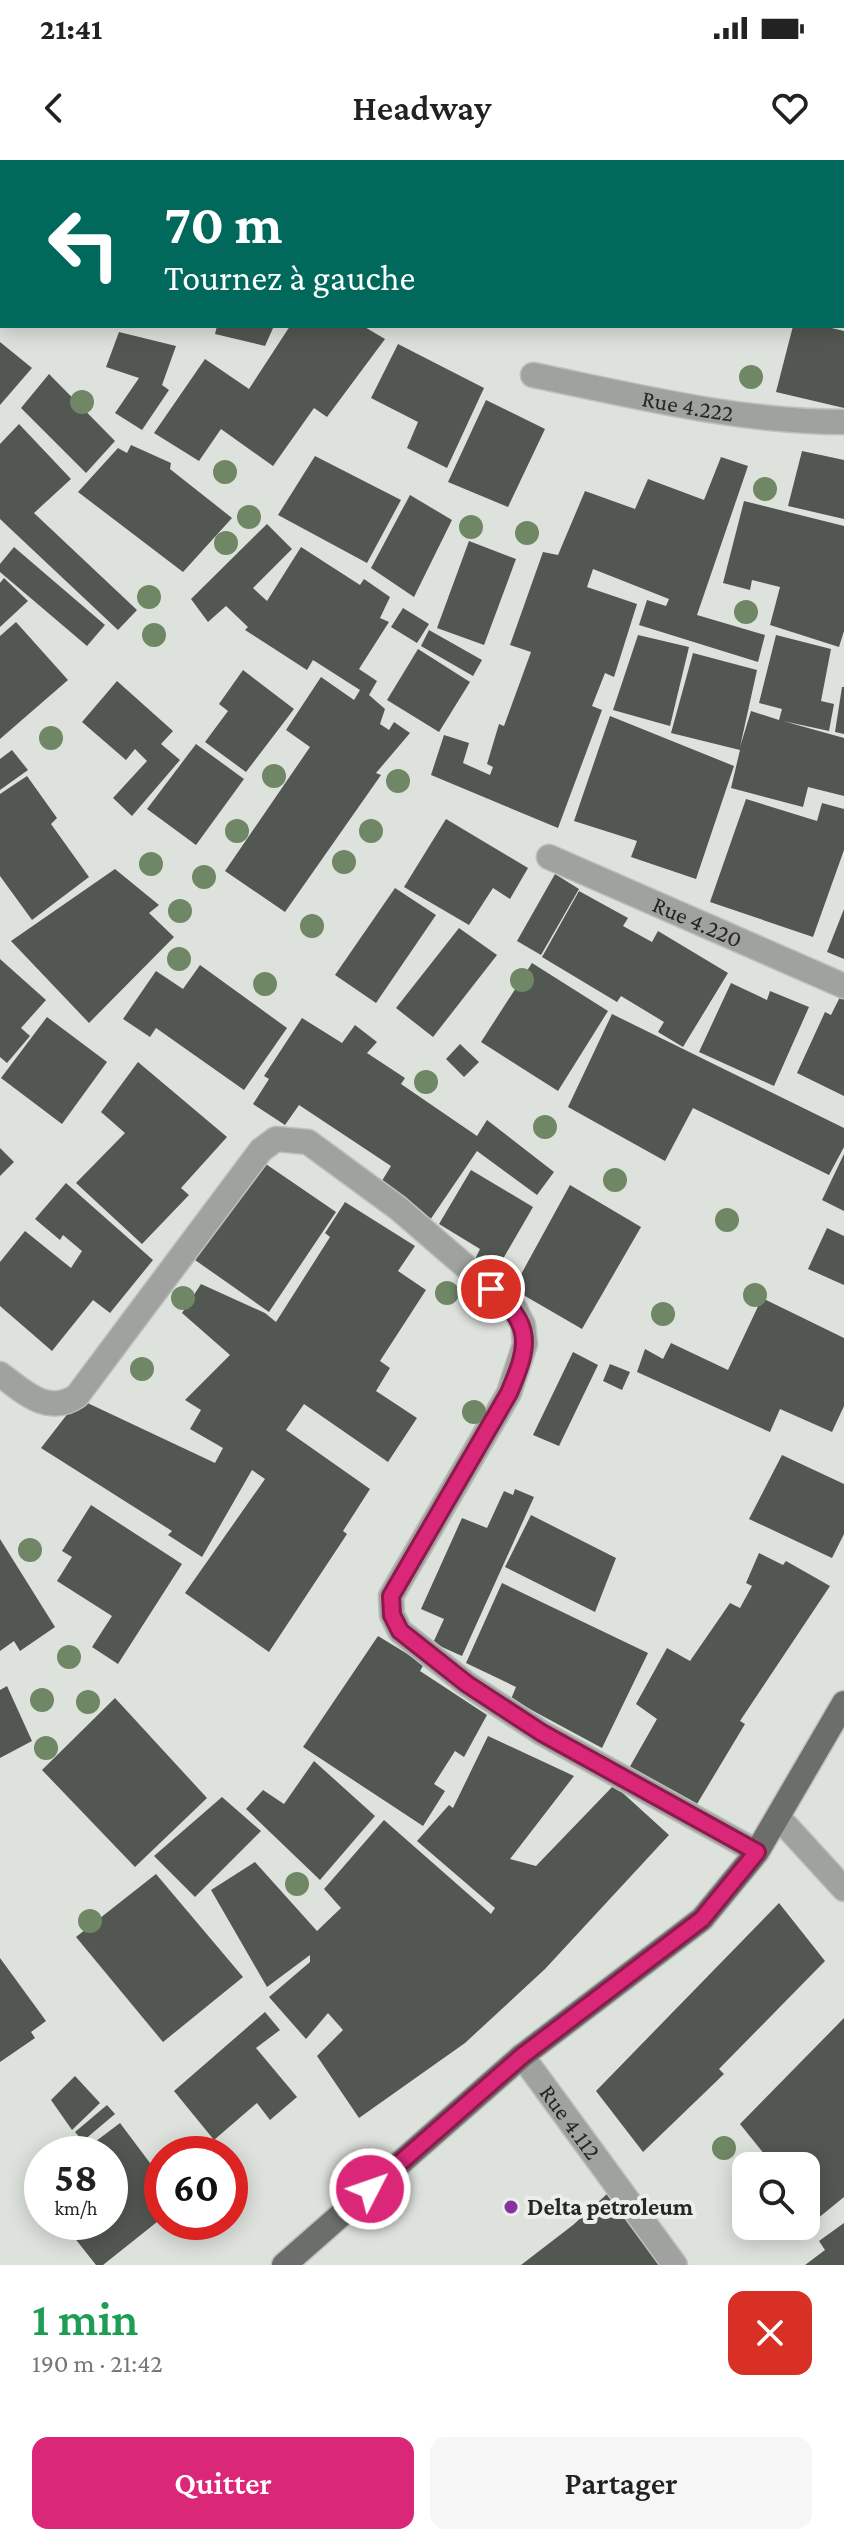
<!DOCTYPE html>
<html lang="fr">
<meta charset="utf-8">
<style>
body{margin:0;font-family:"Crimson Pro",serif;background:#f6f6f6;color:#222;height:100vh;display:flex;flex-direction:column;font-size:30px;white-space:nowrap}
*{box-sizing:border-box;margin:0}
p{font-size:26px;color:#767676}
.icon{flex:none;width:44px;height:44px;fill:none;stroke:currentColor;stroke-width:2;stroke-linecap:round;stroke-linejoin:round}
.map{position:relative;height:2105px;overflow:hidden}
.panel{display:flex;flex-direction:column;background:#fff;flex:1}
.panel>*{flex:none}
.hud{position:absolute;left:0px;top:0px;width:844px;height:168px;box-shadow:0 4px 20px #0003;background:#00695c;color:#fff;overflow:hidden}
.fabs{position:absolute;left:732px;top:1992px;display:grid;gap:16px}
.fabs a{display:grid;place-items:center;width:88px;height:88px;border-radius:16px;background:#fff;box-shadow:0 4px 20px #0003;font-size:40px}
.speed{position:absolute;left:24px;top:1976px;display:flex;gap:16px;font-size:40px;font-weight:700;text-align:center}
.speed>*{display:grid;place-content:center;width:104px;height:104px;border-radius:50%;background:#fff;box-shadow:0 4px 20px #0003;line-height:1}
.speed small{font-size:20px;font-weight:400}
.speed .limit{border:12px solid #d22;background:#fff;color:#111}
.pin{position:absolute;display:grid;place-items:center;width:68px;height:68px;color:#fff;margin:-34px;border:4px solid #fff;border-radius:50%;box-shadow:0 2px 8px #0007}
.me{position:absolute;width:88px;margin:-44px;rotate:49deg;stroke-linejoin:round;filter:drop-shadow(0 0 6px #0008)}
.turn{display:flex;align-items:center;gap:28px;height:168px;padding:0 32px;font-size:36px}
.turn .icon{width:104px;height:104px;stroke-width:2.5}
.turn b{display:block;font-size:56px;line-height:68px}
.round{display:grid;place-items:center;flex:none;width:84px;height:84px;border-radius:16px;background:#f6f6f6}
.summary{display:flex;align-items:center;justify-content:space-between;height:136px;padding:0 32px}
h1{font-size:48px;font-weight:600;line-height:60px;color:#1e9e55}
.primary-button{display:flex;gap:16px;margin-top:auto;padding:16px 32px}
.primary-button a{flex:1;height:92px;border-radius:16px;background:#db2777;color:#fff;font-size:32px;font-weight:600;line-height:92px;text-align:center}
.primary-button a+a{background:#f6f6f6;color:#222}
.status{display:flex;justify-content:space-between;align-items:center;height:56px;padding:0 40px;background:#fff;direction:ltr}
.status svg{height:22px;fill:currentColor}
header{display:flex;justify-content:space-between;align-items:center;height:104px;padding:0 32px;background:#fff;font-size:36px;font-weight:600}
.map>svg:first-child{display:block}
</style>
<div class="status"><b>21:41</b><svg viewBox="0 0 49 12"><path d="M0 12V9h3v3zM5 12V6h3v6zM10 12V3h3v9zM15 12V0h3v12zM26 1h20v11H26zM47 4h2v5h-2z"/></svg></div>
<header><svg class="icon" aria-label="back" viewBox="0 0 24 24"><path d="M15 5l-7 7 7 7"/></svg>Headway<svg class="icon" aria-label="heart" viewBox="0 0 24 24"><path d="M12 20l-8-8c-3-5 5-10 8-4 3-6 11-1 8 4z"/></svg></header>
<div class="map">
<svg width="844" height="2105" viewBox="0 0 844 2105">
<rect width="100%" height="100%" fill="#dee2dd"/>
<g fill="#535752">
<polygon points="217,166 274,166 265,186 215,174"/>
<polygon points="290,166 363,166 385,179 327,257 314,248 273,306 221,269 199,301 154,273 205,199 249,229"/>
<polygon points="793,166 823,166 844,171 844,248 776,232"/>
<polygon points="119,172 176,186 162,225 169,230 142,270 115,253 139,218 106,207"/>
<polygon points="0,182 32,208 0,245"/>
<polygon points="398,184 484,228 447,308 407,288 418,262 371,238"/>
<polygon points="49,214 115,281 86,313 21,248"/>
<polygon points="486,240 545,269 508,347 448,322"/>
<polygon points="19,264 71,319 34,353 137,450 118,470 0,359 0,284"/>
<polygon points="131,285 171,303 170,309 232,358 183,412 78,332 118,288 127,293"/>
<polygon points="802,291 844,300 844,359 788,346"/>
<polygon points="315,296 401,340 367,403 278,355"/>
<polygon points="721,297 748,306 697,455 765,475 758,502 639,465 647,440 666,446 669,439 593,409 587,427 637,444 614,517 605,513 592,546 602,550 558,668 431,615 444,575 469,583 463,603 490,615 493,607 487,604 499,564 504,566 531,492 510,485 543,392 558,395 585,331 635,349 648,319 704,340"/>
<polygon points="410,335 452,360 414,437 371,408"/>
<polygon points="744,341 844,366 844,471 839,487 770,465 780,427 752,420 750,430 723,423"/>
<polygon points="267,364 292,389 253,428 267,441 301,387 360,425 364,419 390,437 380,458 389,462 359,509 377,521 369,535 385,549 380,564 389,570 394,562 410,573 376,613 381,615 285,752 225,711 310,587 286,570 321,517 354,540 360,530 313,500 307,510 245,470 248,467 226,446 208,462 191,439"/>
<polygon points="469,381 516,399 484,485 437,468"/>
<polygon points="14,387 105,465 87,486 0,412 0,404"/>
<polygon points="4,418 28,441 0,467 0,423"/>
<polygon points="403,448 429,464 417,483 391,467"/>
<polygon points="16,462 68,520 0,579 0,476"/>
<polygon points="429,470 482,500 473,516 421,486"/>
<polygon points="638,475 689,487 670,566 613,550"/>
<polygon points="776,475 831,489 821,541 834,544 829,571 783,561 844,578 844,636 808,627 803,647 731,628 740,590 671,573 693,493 757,510 740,587 751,551 779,560 782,549 759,543"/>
<polygon points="418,489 470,522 439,572 387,540"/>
<polygon points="243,510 294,549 246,612 205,582 228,551 219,544"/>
<polygon points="117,521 173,571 161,584 180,600 132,656 113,638 147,601 135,589 126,600 82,562"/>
<polygon points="842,527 844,527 844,574 835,572"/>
<polygon points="610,556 734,606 696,719 631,697 637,681 574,661"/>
<polygon points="196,584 244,619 196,685 147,649"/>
<polygon points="12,590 28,610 0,630 0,599"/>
<polygon points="27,616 57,658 51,664 89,717 32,760 0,716 0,634"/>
<polygon points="746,639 817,661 822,643 844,649 844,690 813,777 710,742"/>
<polygon points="446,659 528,708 510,739 493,728 469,765 404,727"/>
<polygon points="115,709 159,745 149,753 174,777 89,863 11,781"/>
<polygon points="555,714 579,729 541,795 517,781"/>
<polygon points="395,728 436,755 376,843 335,815"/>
<polygon points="579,731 628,758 623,766 652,782 658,771 728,813 683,887 658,872 664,862 621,836 617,842 542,797"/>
<polygon points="844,749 844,799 827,792"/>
<polygon points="459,768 497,795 433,877 396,848"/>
<polygon points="0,799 46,840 21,868 30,876 7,903 0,897"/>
<polygon points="532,803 608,851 558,931 481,882"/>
<polygon points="200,805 287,868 244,930 156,868 150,877 123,859 156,811 183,829"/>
<polygon points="731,823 767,840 770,831 809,847 774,926 699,892"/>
<polygon points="841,835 844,837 844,936 797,913 825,852 831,855"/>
<polygon points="612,854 844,968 844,987 829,1015 693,948 665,1001 568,947"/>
<polygon points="47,857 107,902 62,964 1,918"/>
<polygon points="302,858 342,883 355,865 377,882 367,893 405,918 401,924 477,976 487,960 554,1012 537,1035 477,991 430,1060 380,1024 391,1006 299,945 285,965 253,944 269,919 264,916"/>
<polygon points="460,884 479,902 464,917 446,899"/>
<polygon points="138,902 227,977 181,1028 189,1035 142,1084 76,1023 125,973 101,952"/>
<polygon points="0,988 14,1002 0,1016"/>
<polygon points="844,994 844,1051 822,1040"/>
<polygon points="260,1000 336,1052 269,1152 195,1100"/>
<polygon points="471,1010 533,1047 496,1111 475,1099 480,1089 439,1064"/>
<polygon points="66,1023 153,1100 110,1153 93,1140 52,1191 0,1146 0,1102 25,1071 71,1108 82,1091 63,1075 60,1080 35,1059"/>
<polygon points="570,1025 641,1067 582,1169 513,1129"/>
<polygon points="345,1042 415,1086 398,1111 426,1130 380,1201 390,1208 376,1231 417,1258 388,1302 304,1244 286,1270 370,1329 343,1371 347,1374 269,1492 185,1433 265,1319 252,1310 202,1397 168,1375 172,1371 41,1288 79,1239 215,1303 223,1288 190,1269 201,1250 185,1240 230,1195 182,1153 201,1124 265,1153 276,1162 330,1077 325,1073"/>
<polygon points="827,1068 844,1076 844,1125 808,1109"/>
<polygon points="762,1138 844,1178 844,1246 832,1272 780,1249 770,1272 637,1212 645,1189 663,1199 671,1183 728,1210"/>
<polygon points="573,1192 598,1205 559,1286 533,1275"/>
<polygon points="610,1204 630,1212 622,1230 603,1221"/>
<polygon points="782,1295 844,1324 844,1374 832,1398 749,1359"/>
<polygon points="515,1329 534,1337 462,1496 433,1483 444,1459 421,1449 462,1358 487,1368 504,1331 513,1335"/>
<polygon points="91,1345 182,1404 118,1504 92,1487 112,1456 57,1421 72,1397 62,1391"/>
<polygon points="531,1355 616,1398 595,1452 505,1407"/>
<polygon points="0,1379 55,1467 20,1491 14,1481 0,1491"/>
<polygon points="759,1393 783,1405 786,1401 830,1426 740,1561 745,1564 694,1649 628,1610 657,1559 636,1544 667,1488 690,1501 730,1443 740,1448 752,1426 746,1423"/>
<polygon points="502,1423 648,1493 602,1588 511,1539 516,1527 466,1503"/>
<polygon points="378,1476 424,1504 420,1511 487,1555 464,1597 455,1591 434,1624 445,1631 423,1666 303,1587"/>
<polygon points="7,1526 32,1581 0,1598 0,1530"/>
<polygon points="115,1538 207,1638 135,1707 42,1610"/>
<polygon points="488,1576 574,1616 510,1699 536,1706 614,1625 669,1675 545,1809 465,1883 359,1958 317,1896 343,1870 328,1853 306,1879 269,1837 310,1802 310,1795 267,1827 211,1730 255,1702 317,1771 341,1748 324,1729 384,1660 491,1754 495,1748 417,1681 449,1645 453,1648"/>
<polygon points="314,1601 375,1656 320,1720 246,1649 263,1630 284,1644"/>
<polygon points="222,1637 261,1671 195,1737 154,1696"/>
<polygon points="156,1714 243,1817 163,1882 76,1777"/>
<polygon points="779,1743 825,1801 719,1909 724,1914 643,1992 596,1931"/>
<polygon points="0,1798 46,1861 31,1872 35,1878 0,1902"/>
<polygon points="265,1852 280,1870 256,1888 297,1937 270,1960 257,1943 214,1980 174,1931"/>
<polygon points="844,1858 844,2037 817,2059 806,2045 806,2006 774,2006 740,1964"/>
<polygon points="75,1916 100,1943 72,1970 51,1940"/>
<polygon points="107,1945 115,1954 83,1981 75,1972"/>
<polygon points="120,1963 162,2019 162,2058 103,2105 96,2105 62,2062 110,2062 110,1994 79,1994"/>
<polygon points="607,2034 663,2105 521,2105 573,2065"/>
<polygon points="844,2063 844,2105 805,2105 825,2090 819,2081"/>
</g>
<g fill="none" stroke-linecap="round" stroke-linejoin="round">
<g stroke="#bdc0bc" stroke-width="27">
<g id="minor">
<path id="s1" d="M533,215C635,236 739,262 844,262"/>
<path id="s2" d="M549,697L844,826"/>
<path d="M0,1214C24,1232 48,1256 77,1236L261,990L276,979L308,982L398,1048L515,1149L523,1165L525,1184L509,1233L391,1436L392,1455L400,1471L467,1524L542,1573L757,1692"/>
<polyline points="779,1658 844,1729"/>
<path id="s3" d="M522,1896L675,2105"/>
</g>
</g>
<g stroke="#bdc0bc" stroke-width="27">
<polyline id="primary" points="284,2105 522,1896 702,1759 757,1692 844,1543"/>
</g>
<use href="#minor" stroke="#a0a2a0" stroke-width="24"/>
<use href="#primary" stroke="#6b6e6a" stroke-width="24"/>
</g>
<g fill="#6f8765">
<circle cx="751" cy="217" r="12"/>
<circle cx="82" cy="242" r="12"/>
<circle cx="225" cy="312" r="12"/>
<circle cx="765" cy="329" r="12"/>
<circle cx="249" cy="357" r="12"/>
<circle cx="471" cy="367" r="12"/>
<circle cx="527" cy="373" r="12"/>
<circle cx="226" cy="383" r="12"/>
<circle cx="149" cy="437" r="12"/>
<circle cx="746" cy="452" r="12"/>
<circle cx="154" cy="475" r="12"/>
<circle cx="51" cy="578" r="12"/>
<circle cx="274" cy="616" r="12"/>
<circle cx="398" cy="621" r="12"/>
<circle cx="237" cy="671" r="12"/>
<circle cx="371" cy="671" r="12"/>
<circle cx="344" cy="702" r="12"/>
<circle cx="151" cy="704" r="12"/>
<circle cx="204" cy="717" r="12"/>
<circle cx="180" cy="751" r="12"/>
<circle cx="312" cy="766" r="12"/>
<circle cx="179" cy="799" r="12"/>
<circle cx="522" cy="820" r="12"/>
<circle cx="265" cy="824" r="12"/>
<circle cx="426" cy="922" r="12"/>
<circle cx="545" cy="967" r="12"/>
<circle cx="615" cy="1020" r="12"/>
<circle cx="727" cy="1060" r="12"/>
<circle cx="447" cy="1133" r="12"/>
<circle cx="755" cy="1135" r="12"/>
<circle cx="183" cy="1138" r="12"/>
<circle cx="663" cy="1154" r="12"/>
<circle cx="142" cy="1209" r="12"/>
<circle cx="474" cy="1252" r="12"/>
<circle cx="30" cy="1390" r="12"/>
<circle cx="69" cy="1497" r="12"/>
<circle cx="42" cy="1540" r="12"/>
<circle cx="88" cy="1542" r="12"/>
<circle cx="46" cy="1588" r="12"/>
<circle cx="297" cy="1724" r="12"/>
<circle cx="90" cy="1761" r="12"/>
<circle cx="724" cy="1988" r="12"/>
</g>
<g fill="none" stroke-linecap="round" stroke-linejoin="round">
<g stroke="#8e194d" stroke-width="20">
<path id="route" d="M370,2029L522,1896L702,1759L757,1692L542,1573L467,1524L400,1471L392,1455L391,1436L509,1233C530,1184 533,1165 491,1129"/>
</g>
<use href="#route" stroke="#db2777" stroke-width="14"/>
</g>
<circle fill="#87309e" stroke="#ebefea" stroke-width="3" cx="511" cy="2047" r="8"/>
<g text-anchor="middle" stroke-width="8" stroke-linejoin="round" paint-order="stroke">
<g font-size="24" fill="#262725" stroke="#ebefea">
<text dy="8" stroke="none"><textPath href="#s1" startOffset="158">Rue 4.222</textPath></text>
<text dy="8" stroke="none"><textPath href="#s2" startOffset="162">Rue 4.220</textPath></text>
<text dy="8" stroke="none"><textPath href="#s3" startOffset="82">Rue 4.112</textPath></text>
</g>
<g font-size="24" font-weight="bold" fill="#262725" stroke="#ebefea" text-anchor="start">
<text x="527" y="2055">Delta petroleum</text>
</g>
</g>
</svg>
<div class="fabs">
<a><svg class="icon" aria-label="search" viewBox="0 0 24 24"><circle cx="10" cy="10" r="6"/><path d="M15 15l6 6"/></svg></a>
</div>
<div class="speed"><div>58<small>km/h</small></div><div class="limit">60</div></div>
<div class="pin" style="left:491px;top:1129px;background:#d93025"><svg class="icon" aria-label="arrive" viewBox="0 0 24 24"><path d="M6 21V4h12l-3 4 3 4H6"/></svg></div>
<svg class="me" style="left:370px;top:2029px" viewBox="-20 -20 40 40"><circle r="17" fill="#db2777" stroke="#fff" stroke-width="3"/><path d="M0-11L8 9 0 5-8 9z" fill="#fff"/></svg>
<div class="hud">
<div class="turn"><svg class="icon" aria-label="left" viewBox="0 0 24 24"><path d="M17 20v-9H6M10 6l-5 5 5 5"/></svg><div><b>70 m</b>Tournez à gauche</div></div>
</div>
</div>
<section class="panel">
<div class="summary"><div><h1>1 min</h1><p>190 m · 21:42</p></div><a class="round" style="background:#d93025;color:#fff"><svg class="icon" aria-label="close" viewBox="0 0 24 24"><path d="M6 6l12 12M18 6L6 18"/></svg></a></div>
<div class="primary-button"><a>Quitter</a><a>Partager</a></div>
</section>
